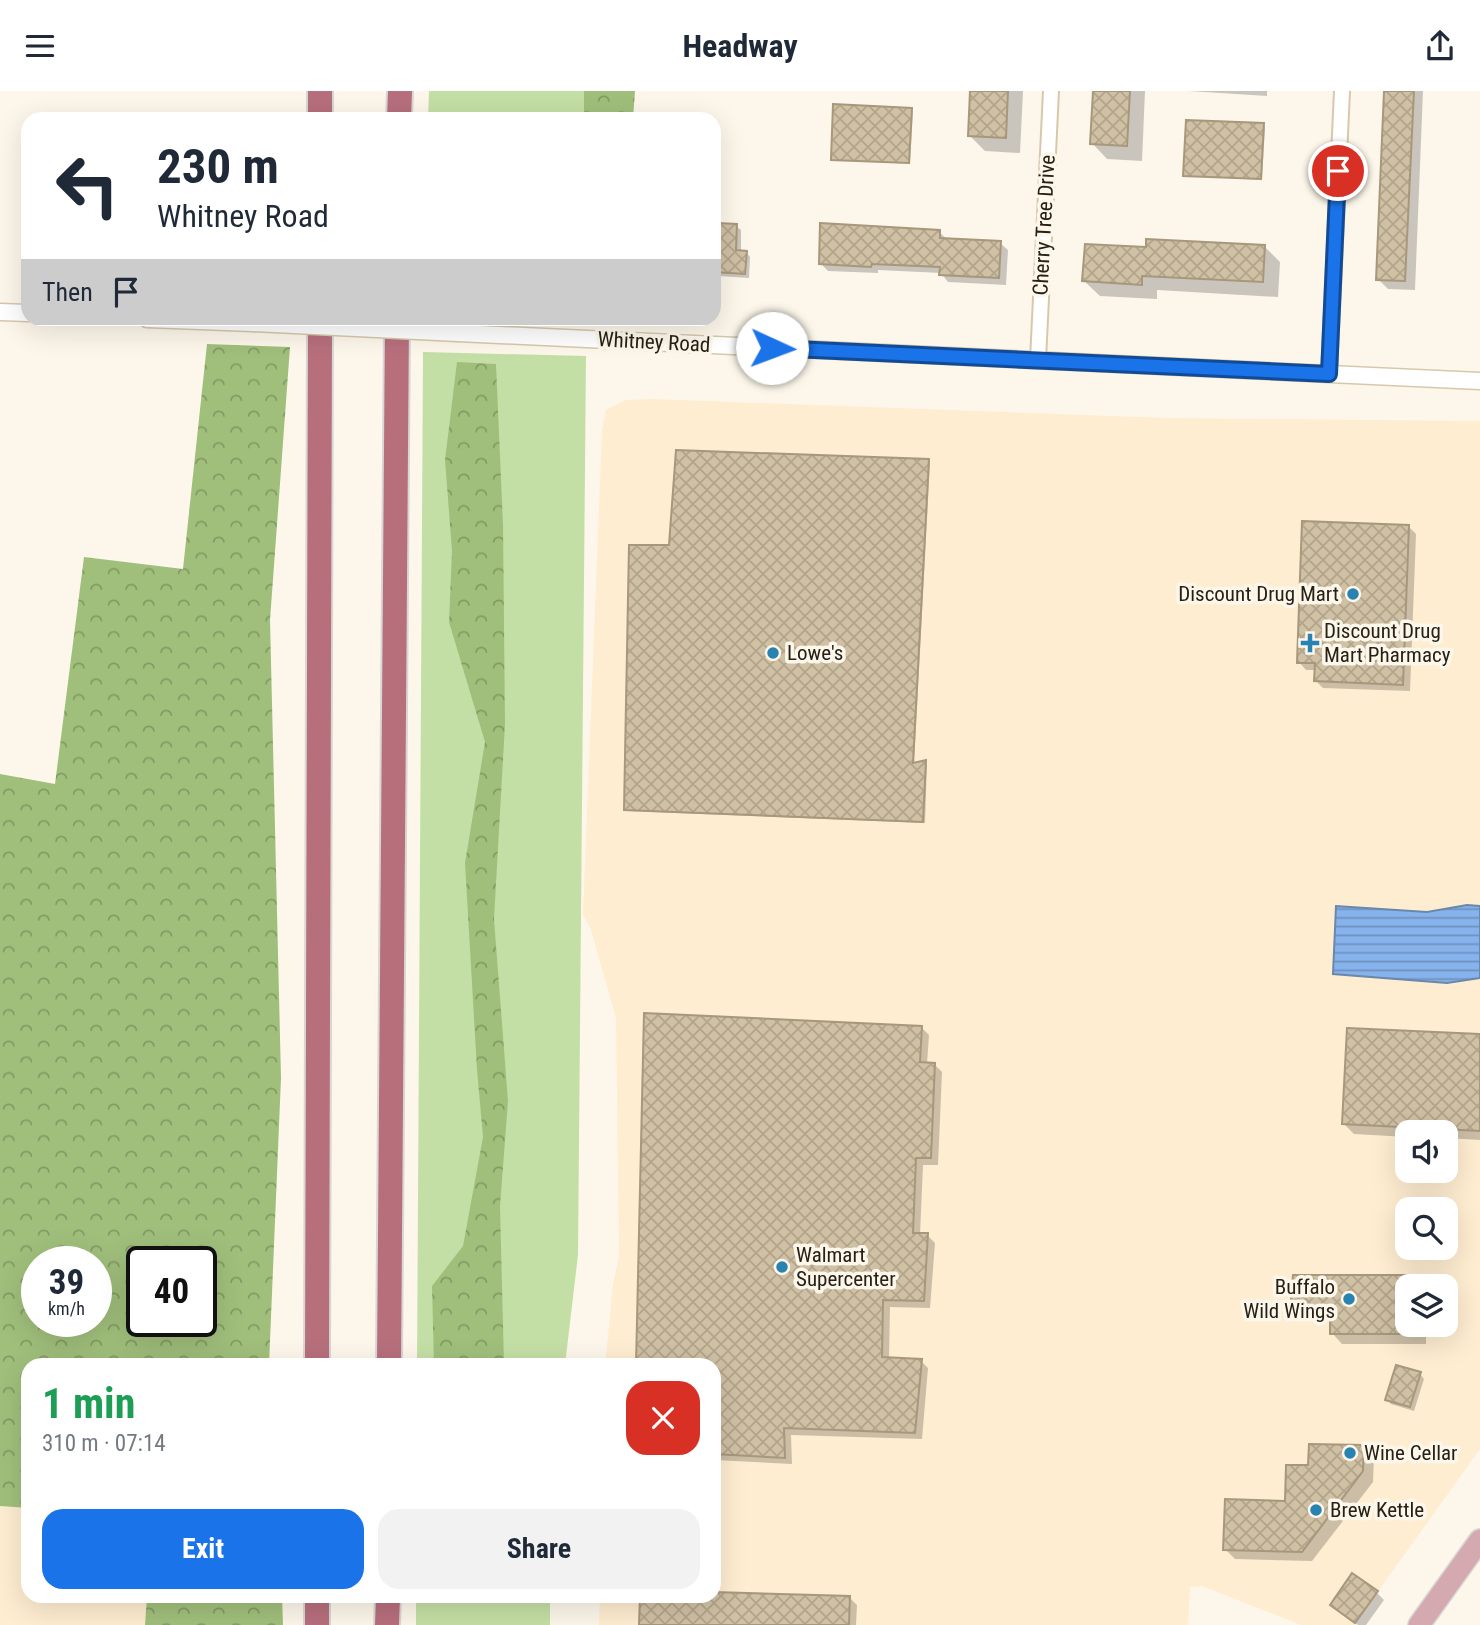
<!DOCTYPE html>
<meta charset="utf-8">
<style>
body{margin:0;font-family:"Roboto Condensed",sans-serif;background:#f2f2f3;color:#1f2937;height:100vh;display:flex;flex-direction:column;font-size:26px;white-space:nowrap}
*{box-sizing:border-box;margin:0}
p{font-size:23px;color:#747a83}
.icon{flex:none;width:38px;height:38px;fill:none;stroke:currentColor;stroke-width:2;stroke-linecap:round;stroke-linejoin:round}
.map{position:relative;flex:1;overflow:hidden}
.side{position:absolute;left:21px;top:1267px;width:700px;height:245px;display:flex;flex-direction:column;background:#fff;border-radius:21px;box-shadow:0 7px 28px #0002}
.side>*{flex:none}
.hud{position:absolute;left:21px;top:21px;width:700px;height:214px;border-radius:21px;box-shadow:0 7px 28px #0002;background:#fff;color:#1f2937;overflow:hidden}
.fabs{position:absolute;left:1395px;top:1029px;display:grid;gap:14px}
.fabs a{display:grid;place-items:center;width:63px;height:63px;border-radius:14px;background:#fff;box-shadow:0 7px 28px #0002;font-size:35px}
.speed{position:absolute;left:21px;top:1155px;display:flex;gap:14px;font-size:35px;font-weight:700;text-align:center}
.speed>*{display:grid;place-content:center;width:91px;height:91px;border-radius:50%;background:#fff;box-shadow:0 7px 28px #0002;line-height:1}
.speed small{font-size:18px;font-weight:400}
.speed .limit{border:4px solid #111;border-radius:10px;background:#fff;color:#111}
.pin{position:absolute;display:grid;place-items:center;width:60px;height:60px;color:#fff;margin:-30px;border:4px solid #fff;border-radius:50%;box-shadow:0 2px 7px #0007}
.me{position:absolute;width:77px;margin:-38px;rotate:92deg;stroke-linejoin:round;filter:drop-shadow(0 0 5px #0008)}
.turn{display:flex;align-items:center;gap:24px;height:147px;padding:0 21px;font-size:32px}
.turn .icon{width:91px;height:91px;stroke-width:2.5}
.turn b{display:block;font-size:49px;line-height:60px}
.then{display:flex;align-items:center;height:66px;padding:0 21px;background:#0003;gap:14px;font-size:26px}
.round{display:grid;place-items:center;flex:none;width:74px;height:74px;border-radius:21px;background:#f2f2f3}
.head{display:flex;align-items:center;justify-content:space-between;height:119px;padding:0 21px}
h1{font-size:42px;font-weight:700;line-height:52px;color:#1e9e55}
.button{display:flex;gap:14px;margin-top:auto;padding:14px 21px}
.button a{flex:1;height:80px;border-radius:21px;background:#1a73e8;color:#fff;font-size:28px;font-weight:700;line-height:80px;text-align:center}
.button a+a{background:#f2f2f3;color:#1f2937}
header{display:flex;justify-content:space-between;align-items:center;height:91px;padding:0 21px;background:#fff;font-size:32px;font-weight:700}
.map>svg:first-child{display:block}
</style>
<header><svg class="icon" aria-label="menu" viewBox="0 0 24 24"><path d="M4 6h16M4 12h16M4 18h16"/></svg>Headway<svg class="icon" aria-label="share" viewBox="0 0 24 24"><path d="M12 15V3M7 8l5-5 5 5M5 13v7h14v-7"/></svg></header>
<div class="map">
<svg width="1480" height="1534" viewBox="0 0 1480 1534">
<defs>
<pattern id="forest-crowns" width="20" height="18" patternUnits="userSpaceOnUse" patternTransform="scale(1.75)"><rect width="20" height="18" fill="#a0bf7b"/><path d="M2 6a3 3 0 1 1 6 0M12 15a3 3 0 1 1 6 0" fill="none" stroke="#829b64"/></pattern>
<pattern id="water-rules" width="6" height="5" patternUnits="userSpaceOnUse" patternTransform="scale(1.75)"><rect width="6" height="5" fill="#87b3ed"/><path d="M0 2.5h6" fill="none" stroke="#6e91bf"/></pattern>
<pattern id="building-cross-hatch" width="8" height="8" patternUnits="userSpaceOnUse" patternTransform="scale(1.75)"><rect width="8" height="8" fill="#d0c0a4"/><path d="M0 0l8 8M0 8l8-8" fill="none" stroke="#b2a58c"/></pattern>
</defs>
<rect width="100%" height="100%" fill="#fdf7eb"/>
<g fill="#feedd0" fill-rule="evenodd">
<path d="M652,308L1166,327L1480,330V1358L1354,1534H1301L1202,1495L1190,1496L1188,1534H599L600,1505H714V1274H605L613,1193L619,1165L616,927L591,839L583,823L602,340L606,319L626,309ZM1407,1041H1446V1080H1407ZM1407,1118H1446V1157H1407ZM1407,1195H1446V1234H1407Z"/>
<polygon points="0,1415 28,1417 28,1505 147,1505 145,1534 0,1534"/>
</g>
<g fill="#c4dfa5">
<polygon points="429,0 584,0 584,28 428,28"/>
<polygon points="423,261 586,265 578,1164 565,1274 417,1274"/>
<rect x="416" y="1505" width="134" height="29"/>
</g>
<g fill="url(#forest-crowns)" fill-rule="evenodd">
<polygon points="584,0 635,0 633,28 584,28"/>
<path d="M207,253L290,256L270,529L281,987L269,1274H28V1417L0,1415V683L55,693L84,466L183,478ZM37,1171H96V1230H37ZM142,1171H201V1230H142Z"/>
<polygon points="457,271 496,273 503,434 505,633 494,828 508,1010 500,1115 504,1274 434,1274 432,1195 463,1155 483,1046 477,979 465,772 485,651 449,531 452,460 445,369"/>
<polygon points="147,1505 282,1505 283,1534 145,1534"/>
</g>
<polygon fill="url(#water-rules)" stroke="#6a87ac" stroke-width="2" points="1467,814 1480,815 1480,887 1447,892 1333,883 1336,815 1427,821"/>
<g fill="#0003">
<polygon points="972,0 1023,0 1020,62 985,60 970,45"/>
<polygon points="1094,0 1145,0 1142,70 1107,68 1092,52"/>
<polygon points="1189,0 1267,0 1267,5"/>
<polygon points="1385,0 1423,0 1415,199 1388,198 1378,188"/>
<polygon points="911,19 913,20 910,73 833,68"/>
<polygon points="1263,34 1265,36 1262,89 1185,84"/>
<polygon points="736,135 741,139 741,161 746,161 750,166 749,187 718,185 714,181 715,159 719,160"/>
<polygon points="939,141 948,149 1000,152 1008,159 1006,194 948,191 941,182 878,179 878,182 828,180 820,172"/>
<polygon points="1265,156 1280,171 1278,206 1157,199 1157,208 1100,205 1084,190 1148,158"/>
<polygon points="928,369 930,371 914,674 927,673 925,732 628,720 626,719 670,456"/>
<polygon points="1408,435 1416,443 1410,600 1323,597 1316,590 1316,579 1306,579 1299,571"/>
<polygon points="921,936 929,944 927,973 934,973 942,981 938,1074 923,1074 920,1144 927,1144 935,1152 930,1217 890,1216 889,1268 921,1270 928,1277 922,1348 791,1344 792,1373 714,1369 714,1274 638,1274"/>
<polygon points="1480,945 1480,1049 1446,1047 1446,1041 1407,1041 1407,1046 1354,1043 1344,1033"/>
<polygon points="1415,1185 1425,1195 1407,1195 1407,1234 1426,1234 1426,1253 1342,1253 1332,1242 1332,1230 1302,1230 1292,1220 1294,1186"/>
<polygon points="1420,1283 1424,1288 1414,1320 1391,1313 1387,1308"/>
<polygon points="1363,1356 1374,1366 1373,1391 1312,1470 1235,1468 1225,1458 1287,1412 1310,1376"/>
<polygon points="714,1502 850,1507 857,1514 856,1534 641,1534 642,1505 714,1505"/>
<polygon points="1377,1502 1384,1509 1366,1534 1358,1534 1340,1521"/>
</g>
<g fill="url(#building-cross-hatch)" stroke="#a7987c" stroke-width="2">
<polygon points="970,0 1008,0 1006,47 968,45"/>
<polygon points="1093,0 1130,0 1127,55 1090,53"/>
<polygon points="1384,0 1414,0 1405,190 1376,189"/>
<polygon points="833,13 912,17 909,72 831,69"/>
<polygon points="1186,29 1264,32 1261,88 1183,85"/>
<polygon points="717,132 737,133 736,159 747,160 745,183 714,181"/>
<polygon points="820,132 940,139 940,147 1001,150 999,187 939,184 940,176 872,173 871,176 819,173"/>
<polygon points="1146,148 1265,154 1263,191 1142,185 1142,194 1082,190 1085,153 1146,156"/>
<polygon points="676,359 929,368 913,672 926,669 923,731 624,719 629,454 669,454"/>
<polygon points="1302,430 1409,434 1403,594 1314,590 1315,572 1297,572"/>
<polygon points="644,922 922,935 920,971 935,972 931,1067 916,1067 913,1142 928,1142 924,1210 883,1209 882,1266 922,1268 915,1342 784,1337 785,1367 714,1363 714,1274 636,1274"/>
<polygon points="1347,937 1480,943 1480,1040 1342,1033"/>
<polygon points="1293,1184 1407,1184 1407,1243 1330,1243 1330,1220 1290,1221"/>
<polygon points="1396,1274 1421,1281 1410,1316 1385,1309"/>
<polygon points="1309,1353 1364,1354 1363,1380 1302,1461 1223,1459 1225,1408 1285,1410 1286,1374 1308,1374"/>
<polygon points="1352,1482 1378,1500 1355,1532 1330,1514"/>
<polygon points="714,1501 850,1505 849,1534 639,1534 640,1505 714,1505"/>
</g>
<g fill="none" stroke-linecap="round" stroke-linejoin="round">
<g stroke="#d8c8ab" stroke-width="18">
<g id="minor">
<polyline points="1038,269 1051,0"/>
<polyline points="1329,283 1342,0"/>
</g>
</g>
<g stroke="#d8c8ab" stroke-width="19">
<g id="tertiary">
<polyline points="0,221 28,222"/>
<polyline points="147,228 253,232"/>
<polyline points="458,242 1480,290"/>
</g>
</g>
<g stroke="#d8d7d5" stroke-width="24">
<polyline id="primary" points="1419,1534 1480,1449"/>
</g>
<g stroke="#d8d7d5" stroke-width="28">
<g id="motorway">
<polyline points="320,28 320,0"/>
<polyline points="399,28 400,0"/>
<polyline points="317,1274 320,228"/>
<polyline points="389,1274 397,228"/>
<polyline points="317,1534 317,1505"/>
<polyline points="387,1534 388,1505"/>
</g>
</g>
<use href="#minor" stroke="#fff" stroke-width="14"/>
<use href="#tertiary" stroke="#fff" stroke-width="16"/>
<use href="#primary" stroke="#d4a9b0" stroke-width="21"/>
<use href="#motorway" stroke="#b76f7c" stroke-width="24"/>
<g stroke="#d8c8ab" stroke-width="19" stroke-linecap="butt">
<polyline id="tertiary-bridge" points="253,232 458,242"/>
</g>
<use href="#tertiary-bridge" stroke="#fff" stroke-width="16"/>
</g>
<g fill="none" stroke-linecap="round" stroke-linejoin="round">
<g stroke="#114b97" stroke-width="18">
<polyline id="route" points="772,257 1329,283 1338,80"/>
</g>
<use href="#route" stroke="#1a73e8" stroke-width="12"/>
</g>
<g fill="#2883b0" stroke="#fdf7eb" stroke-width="2.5">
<circle cx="1353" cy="503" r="7"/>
<path d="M1306.5 541.5h7v7h7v7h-7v7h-7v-7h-7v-7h7z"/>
<circle cx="773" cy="562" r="7"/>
<circle cx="782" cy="1176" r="7"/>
<circle cx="1349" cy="1208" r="7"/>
<circle cx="1350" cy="1362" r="7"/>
<circle cx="1316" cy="1419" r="7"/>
</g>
<g text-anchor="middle" stroke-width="7" stroke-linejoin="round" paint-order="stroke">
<g font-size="21" fill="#262015" stroke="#fdf7eb">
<text transform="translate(1044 134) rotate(-87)" y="7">Cherry Tree Drive</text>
<text transform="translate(654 251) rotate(3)" y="7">Whitney Road</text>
</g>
<g font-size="21" fill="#262015" stroke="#fdf7eb" text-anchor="start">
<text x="1339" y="510" text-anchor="end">Discount Drug Mart</text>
<text x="1324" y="547">Discount Drug<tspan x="1324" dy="24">Mart Pharmacy</tspan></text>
<text x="787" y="569">Lowe's</text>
<text x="796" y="1171">Walmart<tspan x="796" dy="24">Supercenter</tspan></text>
<text x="1335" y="1203" text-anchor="end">Buffalo<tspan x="1335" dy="24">Wild Wings</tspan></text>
<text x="1364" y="1369">Wine Cellar</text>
<text x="1330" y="1426">Brew Kettle</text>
</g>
</g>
</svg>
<div class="fabs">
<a><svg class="icon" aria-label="sound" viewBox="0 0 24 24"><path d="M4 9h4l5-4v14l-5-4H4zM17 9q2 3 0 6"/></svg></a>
<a><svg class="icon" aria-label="search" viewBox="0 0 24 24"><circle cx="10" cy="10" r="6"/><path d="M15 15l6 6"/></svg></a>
<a><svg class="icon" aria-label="layers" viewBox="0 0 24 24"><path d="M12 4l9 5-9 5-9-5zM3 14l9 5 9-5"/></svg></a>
</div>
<div class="speed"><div>39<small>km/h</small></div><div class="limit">40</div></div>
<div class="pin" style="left:1338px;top:80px;background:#d93025"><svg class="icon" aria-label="arrive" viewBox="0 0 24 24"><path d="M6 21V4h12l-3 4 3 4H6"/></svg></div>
<svg class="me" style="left:772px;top:257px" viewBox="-20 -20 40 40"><circle r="19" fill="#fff"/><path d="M0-13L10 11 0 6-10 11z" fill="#1a73e8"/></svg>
<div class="hud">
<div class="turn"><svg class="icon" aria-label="left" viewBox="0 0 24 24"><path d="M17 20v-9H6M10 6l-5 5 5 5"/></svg><div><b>230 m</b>Whitney Road</div></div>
<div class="then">Then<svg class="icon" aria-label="arrive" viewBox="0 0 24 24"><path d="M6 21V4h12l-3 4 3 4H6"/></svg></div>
</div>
<section class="side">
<div class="head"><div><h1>1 min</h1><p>310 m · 07:14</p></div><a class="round" style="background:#d93025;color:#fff"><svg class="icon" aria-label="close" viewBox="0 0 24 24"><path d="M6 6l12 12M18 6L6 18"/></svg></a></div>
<div class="button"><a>Exit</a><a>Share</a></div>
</section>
</div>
